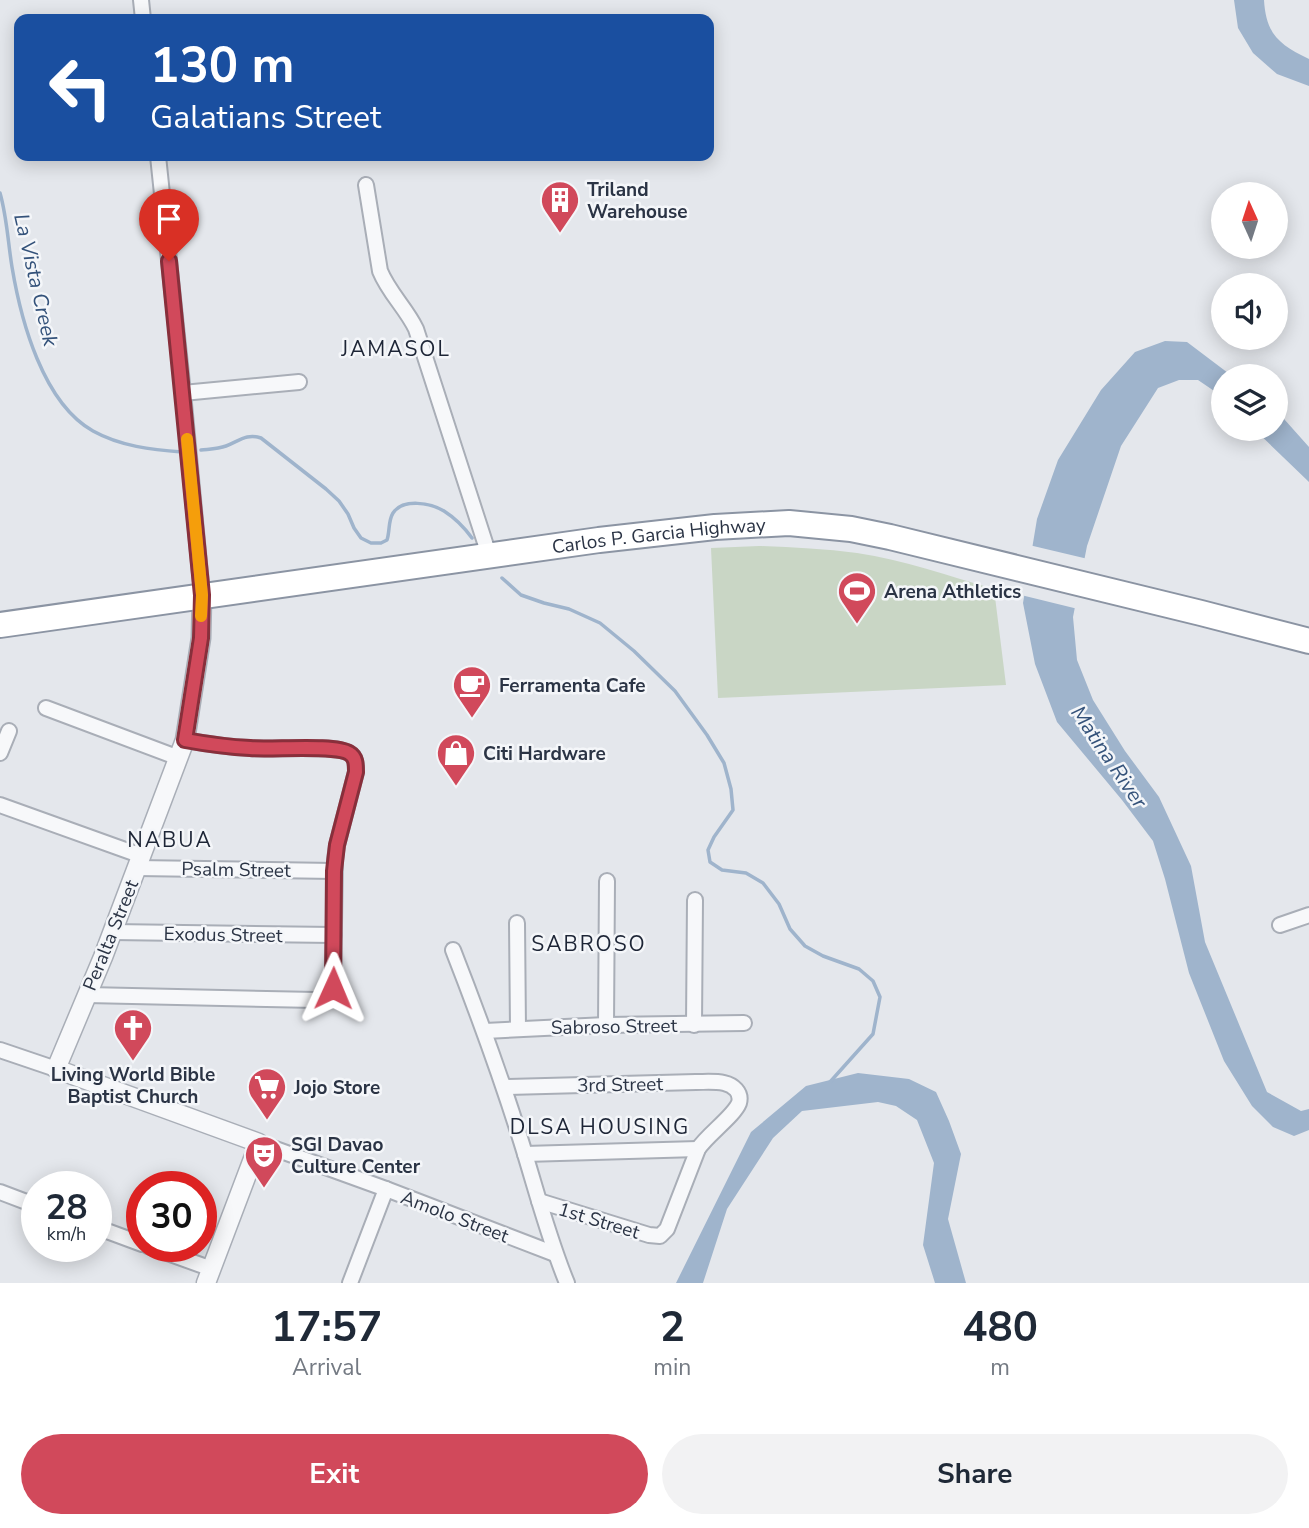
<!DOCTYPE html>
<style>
body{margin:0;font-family:"Nunito Sans",sans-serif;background:#f2f2f3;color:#1f2937;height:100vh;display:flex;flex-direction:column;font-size:26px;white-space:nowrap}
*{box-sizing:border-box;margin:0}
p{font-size:23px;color:#747a83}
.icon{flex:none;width:38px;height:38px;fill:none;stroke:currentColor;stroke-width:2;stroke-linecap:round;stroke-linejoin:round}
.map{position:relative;height:1283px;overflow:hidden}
.side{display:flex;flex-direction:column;background:#fff;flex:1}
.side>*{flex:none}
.banner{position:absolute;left:14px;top:14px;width:700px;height:147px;border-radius:14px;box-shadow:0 4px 18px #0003;background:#1a4fa0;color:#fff;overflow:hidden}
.needle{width:46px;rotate:357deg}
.fabs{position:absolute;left:1211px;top:182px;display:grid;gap:14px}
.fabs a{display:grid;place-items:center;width:77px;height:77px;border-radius:50%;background:#fff;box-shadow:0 4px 18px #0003;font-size:35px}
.speed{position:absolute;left:21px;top:1171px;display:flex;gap:14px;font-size:35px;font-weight:700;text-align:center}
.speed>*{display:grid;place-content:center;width:91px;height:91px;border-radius:50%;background:#fff;box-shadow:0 4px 18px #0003;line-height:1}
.speed small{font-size:18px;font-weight:400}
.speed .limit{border:10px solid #d22;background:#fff;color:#111}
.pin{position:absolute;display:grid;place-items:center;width:60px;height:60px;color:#fff;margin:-72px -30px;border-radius:50% 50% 50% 0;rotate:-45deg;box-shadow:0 0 7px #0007}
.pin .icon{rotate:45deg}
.me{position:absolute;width:77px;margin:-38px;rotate:1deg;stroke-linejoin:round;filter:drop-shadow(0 0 5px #0008)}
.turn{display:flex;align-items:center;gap:24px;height:147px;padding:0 21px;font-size:32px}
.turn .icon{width:91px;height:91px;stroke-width:2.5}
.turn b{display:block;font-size:49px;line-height:60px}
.eta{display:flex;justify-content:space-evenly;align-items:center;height:119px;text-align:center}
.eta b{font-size:42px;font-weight:700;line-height:49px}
.primary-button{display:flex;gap:14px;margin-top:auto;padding:14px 21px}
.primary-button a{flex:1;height:80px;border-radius:42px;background:#d1495b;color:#fff;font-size:28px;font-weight:700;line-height:80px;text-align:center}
.primary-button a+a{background:#f2f2f3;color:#1f2937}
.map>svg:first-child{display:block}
</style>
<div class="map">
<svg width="1309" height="1283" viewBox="0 0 1309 1283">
<rect width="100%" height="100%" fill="#e4e7ec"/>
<path fill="#c9d6c5" d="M759,546C792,547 825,549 857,553C904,560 949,576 994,589L1006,685L718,698L711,548Z"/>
<g fill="#9fb4cc">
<path d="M1234,0H1264C1266,35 1280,45 1309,59V86L1277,74L1253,53L1238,28Z"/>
<polygon points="1165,341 1187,342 1232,376 1223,376 1223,397 1198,380 1179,380 1158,388 1121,446 1087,546 1073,617 1077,660 1093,700 1125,751 1159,797 1191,866 1205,942 1267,1092 1301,1111 1309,1109 1309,1130 1294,1136 1273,1127 1252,1106 1224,1061 1189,973 1165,879 1153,841 1122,800 1057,722 1035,664 1023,603 1037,519 1058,460 1101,390 1135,352"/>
<polygon points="1276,410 1309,447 1309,482 1254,429 1276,429"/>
<polygon points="858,1073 909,1079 936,1092 949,1121 961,1154 948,1219 966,1283 935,1283 923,1245 934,1163 917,1120 896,1106 878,1102 802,1111 773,1138 727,1209 703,1283 676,1283 751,1132 806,1086"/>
</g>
<polygon fill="#e4e7ec" points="1029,545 1088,559 1078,609 1021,595"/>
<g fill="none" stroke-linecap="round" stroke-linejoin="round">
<g stroke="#9fb4cc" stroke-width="3.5">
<path d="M0,193C7,217 8,243 12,267C21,321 43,403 93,431C120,446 152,450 182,452"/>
<path d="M201,450C210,449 218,449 226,446C239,441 247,433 261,438L326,489L339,501L348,514L354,528L361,538L371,543H381L387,540C390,531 388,521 393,513C403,498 431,503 444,511C455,518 464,527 472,538"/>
<polyline points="502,578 521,595 544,603 569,609 600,623 634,651 675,691 707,735 724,763 731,789 733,810 714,837 708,850 710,862 722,870 746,873 763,883 779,904 790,929 805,946 823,956 859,969 873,981 880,997 873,1034 830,1082"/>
</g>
<g stroke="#a9aeb7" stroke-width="18">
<g id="minor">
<polyline points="141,0 143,19"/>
<polyline points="158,156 183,393 202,595"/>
<path d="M366,185L380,271C389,293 406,308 416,329L489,555"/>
<polyline points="183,393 299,382"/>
<polyline points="46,708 179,758"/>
<polyline points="0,753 9,731"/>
<polyline points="0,805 142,856"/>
<polyline points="137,868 334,871"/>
<polyline points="517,923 518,1029"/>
<polyline points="1280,925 1309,915"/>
<polyline points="112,932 334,935"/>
<path d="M453,950C478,1014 501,1077 521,1141C536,1189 548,1237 567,1283"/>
<path d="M87,995L316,1000C325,999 331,997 333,987L335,860L337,845L356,772C356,764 356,757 349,753C335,744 271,750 250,748C228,747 207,744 185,740"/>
<polyline points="606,1025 607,881"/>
<polyline points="694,1025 695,900"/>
<polyline points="485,1031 606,1025 744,1023"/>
<polyline points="0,1050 56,1069"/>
<path d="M504,1087L696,1082C705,1082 715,1081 724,1083C733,1085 742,1092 739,1103C734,1116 707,1135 698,1149L667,1229L660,1236L649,1235L539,1201"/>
<polyline points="259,1143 386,1189 555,1254"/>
<polyline points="525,1154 698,1149"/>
<polyline points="0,1192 37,1206"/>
<polyline points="96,1227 142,1244"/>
<polyline points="148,1246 212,1269"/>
<polyline points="350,1283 386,1189"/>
</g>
</g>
<g stroke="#a9aeb7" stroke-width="21">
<polyline id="tertiary" points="202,595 201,638 185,740 103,957 56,1069 259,1143 206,1283"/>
</g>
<g stroke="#8b94a3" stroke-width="28">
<g id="trunk">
<path id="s1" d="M0,625L599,540L715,527L789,523L851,529L890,537L1201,613L1309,641"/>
</g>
</g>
<use href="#minor" stroke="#f7f8fa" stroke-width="14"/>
<use href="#tertiary" stroke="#f7f8fa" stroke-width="18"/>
<use href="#trunk" stroke="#fff" stroke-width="24"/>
</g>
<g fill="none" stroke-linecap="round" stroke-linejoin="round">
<g stroke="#882f3b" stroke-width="18">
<path id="route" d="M169,261L202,595L201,638L185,740C207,744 228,747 250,748C271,750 335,744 349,753C356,757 356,764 356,772L337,845L334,871L333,988"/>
</g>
<use href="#route" stroke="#d1495b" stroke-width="12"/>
<polyline stroke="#f59e0b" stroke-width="12" points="187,439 202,595 201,616"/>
</g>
<defs>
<g id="building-pin" transform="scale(2.0125)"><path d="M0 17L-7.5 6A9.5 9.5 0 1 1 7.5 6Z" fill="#d1495b" stroke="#f4f6f9"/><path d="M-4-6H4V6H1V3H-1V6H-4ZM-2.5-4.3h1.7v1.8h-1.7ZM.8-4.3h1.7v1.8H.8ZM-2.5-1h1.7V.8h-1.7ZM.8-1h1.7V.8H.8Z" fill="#fff"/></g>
<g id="stadium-pin" transform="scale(2.0125)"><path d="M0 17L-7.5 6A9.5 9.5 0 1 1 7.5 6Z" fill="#d1495b" stroke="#f4f6f9"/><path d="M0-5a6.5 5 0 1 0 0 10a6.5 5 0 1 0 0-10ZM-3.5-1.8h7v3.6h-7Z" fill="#fff"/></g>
<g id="cafe-pin" transform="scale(2.0125)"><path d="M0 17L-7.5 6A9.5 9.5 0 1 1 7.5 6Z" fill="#d1495b" stroke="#f4f6f9"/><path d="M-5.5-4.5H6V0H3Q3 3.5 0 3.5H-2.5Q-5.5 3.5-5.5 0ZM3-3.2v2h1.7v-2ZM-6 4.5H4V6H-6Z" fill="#fff"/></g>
<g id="shop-pin" transform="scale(2.0125)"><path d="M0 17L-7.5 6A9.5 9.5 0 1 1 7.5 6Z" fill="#d1495b" stroke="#f4f6f9"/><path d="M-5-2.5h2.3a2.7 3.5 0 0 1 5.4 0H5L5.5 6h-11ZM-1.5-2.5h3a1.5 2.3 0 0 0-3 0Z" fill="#fff"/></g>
<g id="church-pin" transform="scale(2.0125)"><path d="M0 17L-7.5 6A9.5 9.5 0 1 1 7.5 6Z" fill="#d1495b" stroke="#f4f6f9"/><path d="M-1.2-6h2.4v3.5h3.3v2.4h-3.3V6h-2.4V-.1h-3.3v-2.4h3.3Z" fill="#fff"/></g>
<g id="supermarket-pin" transform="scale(2.0125)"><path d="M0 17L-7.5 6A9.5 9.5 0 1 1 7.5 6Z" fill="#d1495b" stroke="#f4f6f9"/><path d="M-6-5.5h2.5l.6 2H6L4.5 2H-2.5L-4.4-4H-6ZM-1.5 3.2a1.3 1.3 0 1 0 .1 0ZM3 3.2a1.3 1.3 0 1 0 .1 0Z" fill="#fff"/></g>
<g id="theatre-pin" transform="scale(2.0125)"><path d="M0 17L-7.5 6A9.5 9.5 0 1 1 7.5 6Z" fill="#d1495b" stroke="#f4f6f9"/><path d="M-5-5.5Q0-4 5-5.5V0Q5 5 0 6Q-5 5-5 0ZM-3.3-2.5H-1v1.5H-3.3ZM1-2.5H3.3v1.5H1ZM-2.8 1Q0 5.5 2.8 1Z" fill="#fff"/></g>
</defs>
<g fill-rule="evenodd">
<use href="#building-pin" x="560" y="200"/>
<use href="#stadium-pin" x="857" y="591"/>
<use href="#cafe-pin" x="472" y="685"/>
<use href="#shop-pin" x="456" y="753"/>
<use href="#church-pin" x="133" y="1028"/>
<use href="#supermarket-pin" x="267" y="1087"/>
<use href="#theatre-pin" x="264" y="1155"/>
</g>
<g text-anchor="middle" stroke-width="5" stroke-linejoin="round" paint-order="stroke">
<g font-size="19" font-weight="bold" fill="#2b3445" stroke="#f4f6f9" text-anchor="start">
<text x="587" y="196">Triland<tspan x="587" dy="22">Warehouse</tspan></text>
<text x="884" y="598">Arena Athletics</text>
<text x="499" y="692">Ferramenta Cafe</text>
<text x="483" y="760">Citi Hardware</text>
<text x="133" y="1081" text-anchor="middle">Living World Bible<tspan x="133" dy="22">Baptist Church</tspan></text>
<text x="294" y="1094">Jojo Store</text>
<text x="291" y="1151">SGI Davao<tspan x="291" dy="22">Culture Center</tspan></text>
</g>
<g font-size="19" fill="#2b3445" stroke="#f4f6f9">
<text dy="7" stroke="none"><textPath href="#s1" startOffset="665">Carlos P. Garcia Highway</textPath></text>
<text transform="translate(236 869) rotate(1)" y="7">Psalm Street</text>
<text transform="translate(223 934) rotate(1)" y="7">Exodus Street</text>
<text transform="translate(110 935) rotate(-68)" y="7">Peralta Street</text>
<text transform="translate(614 1026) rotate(-1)" y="7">Sabroso Street</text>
<text transform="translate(620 1084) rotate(-1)" y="7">3rd Street</text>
<text transform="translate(455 1216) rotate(21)" y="7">Amolo Street</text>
<text transform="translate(599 1220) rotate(17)" y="7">1st Street</text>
</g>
<g font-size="21" font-style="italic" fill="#34527a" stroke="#f4f6f9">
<text transform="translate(36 280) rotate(77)" y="7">La Vista Creek</text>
<text transform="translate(1109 757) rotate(56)" y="7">Matina River</text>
</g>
<g font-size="21" letter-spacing="2" fill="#1d2536" stroke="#f4f6f9">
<text x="396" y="356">JAMASOL</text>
<text x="170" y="847">NABUA</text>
<text x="589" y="951">SABROSO</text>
<text x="600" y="1134">DLSA HOUSING</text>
</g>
</g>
</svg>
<div class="fabs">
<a><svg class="needle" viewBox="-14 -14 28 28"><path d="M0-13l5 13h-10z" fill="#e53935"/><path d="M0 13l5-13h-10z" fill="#747a83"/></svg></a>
<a><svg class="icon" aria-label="sound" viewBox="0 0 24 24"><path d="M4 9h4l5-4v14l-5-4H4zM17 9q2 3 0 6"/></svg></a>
<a><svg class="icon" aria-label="layers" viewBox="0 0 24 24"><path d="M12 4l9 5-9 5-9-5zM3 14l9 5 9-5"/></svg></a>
</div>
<div class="speed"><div>28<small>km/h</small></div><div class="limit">30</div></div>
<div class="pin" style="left:169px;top:261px;background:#d93025"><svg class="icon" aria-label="arrive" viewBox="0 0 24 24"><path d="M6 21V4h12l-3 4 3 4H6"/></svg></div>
<svg class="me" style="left:333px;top:988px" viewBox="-20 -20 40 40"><path d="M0-17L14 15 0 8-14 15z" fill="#d1495b" stroke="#fff" stroke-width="4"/></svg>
<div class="banner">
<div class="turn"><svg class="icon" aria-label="left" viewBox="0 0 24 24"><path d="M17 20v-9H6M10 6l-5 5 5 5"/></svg><div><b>130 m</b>Galatians Street</div></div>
</div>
</div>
<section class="side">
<div class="eta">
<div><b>17:57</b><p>Arrival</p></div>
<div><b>2</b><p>min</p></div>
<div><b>480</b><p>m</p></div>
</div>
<div class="primary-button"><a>Exit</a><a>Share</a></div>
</section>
